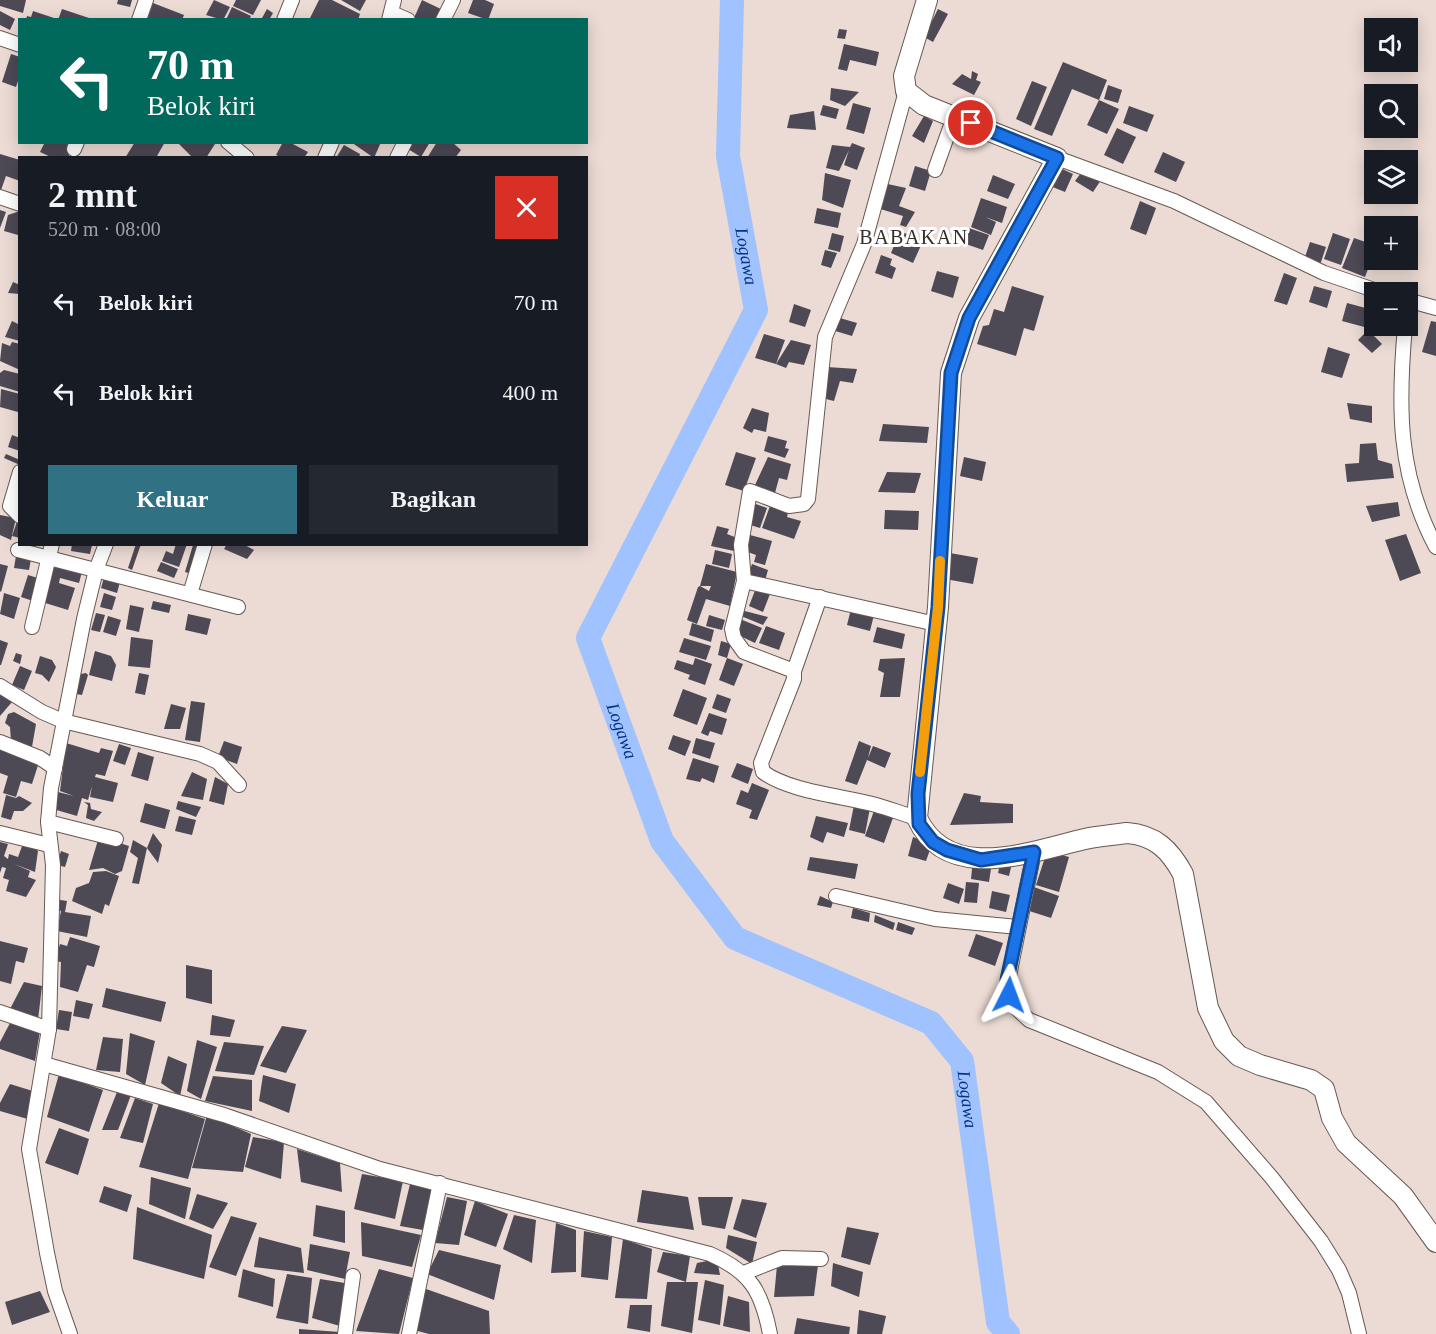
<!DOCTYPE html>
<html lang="id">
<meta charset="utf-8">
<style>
body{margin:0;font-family:Georgia,serif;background:#242831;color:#f1f3f6;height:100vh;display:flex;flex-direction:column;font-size:22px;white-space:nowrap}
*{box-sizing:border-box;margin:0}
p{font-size:20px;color:#9ea1a6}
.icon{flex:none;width:33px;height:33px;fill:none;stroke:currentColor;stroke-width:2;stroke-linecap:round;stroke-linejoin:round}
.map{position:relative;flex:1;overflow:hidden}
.drawer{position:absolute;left:18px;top:156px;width:570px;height:390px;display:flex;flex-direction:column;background:#171b24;border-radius:0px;box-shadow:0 3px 15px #0003}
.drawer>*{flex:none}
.banner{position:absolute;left:18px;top:18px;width:570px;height:126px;border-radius:0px;box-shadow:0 3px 15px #0003;background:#00695c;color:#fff;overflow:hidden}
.tools{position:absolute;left:1364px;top:18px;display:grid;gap:12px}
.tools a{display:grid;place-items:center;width:54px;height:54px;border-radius:0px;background:#171b24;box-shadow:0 3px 15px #0003;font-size:30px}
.pin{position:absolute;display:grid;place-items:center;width:51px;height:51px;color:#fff;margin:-26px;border:3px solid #fff;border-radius:50%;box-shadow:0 2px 6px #0007}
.me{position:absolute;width:66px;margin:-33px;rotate:3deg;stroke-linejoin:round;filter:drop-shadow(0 0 4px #0008)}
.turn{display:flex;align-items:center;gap:21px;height:126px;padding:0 30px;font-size:27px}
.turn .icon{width:78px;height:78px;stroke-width:2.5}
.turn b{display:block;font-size:42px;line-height:51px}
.round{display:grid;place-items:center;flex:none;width:63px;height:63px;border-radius:0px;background:#242831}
.head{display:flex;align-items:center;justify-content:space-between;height:102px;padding:0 30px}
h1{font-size:36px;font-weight:700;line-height:45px}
.button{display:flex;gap:12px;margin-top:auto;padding:12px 30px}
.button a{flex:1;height:69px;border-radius:0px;background:#307184;color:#fff;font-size:24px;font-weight:700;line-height:69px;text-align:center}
.button a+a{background:#242831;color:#f1f3f6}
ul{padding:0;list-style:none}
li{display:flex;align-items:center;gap:18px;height:90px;padding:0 30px}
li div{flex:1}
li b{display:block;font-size:22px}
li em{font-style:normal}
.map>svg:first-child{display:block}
</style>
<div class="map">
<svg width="1436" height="1334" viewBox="0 0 1436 1334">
<rect width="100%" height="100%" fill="#ecdbd4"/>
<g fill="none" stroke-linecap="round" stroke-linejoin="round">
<path stroke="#a0c2fe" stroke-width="24" id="s1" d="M732,0L728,156L756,310L588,638L662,841L735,938L931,1023L962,1061L998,1322L1008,1334"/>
</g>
<g fill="#4d4955">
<polygon points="0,0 26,0 23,13 0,6"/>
<polygon points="118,0 132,0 130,7 117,4"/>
<polygon points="214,0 230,7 223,20 206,15"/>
<polygon points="236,0 261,0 253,15 233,6"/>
<polygon points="319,0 332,0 360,14 358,20 309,20"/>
<polygon points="341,0 366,0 360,11"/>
<polygon points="422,0 443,10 439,20 414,18"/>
<polygon points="473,0 485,0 494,4 488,20 468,13"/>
<polygon points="153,3 184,15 182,20 147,20"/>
<polygon points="232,7 251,16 249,20 226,20"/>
<polygon points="62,9 92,19 92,20 58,20"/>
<polygon points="267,9 273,13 269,20 264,20 262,18"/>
<polygon points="938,9 948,14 933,42 926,38 926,33"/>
<polygon points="0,11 15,19 10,30 0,25"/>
<polygon points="33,11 57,19 57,20 26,20 27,16 31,17"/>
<polygon points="839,29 847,30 845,39 837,38"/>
<polygon points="844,44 879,52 876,66 850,60 847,71 838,69"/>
<polygon points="11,54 20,57 20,75 16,87 2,82"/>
<polygon points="1063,62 1107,80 1099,100 1072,89 1052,136 1034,129"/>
<polygon points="972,71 978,74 976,80 981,82 974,95 952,84 962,74 971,79"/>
<polygon points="1032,81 1047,87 1031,126 1016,119"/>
<polygon points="1108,85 1122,90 1118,103 1104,99"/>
<polygon points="831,88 859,92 845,106 830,100"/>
<polygon points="1099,100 1119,109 1107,134 1087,125"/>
<polygon points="853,103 871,108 864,134 846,129"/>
<polygon points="823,105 839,109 836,119 820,115"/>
<polygon points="1129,106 1154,115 1147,132 1123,123"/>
<polygon points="814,111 816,130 787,128 790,115"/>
<polygon points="924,116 933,121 924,143 912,136"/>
<polygon points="1117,128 1136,137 1123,164 1104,155"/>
<polygon points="45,142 74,142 68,158 53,158 40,152"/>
<polygon points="135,142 139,143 165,142 157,156 160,158 125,158"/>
<polygon points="177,142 213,142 215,144 206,158 193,158"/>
<polygon points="283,142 289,142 308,152 304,158 282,158 276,155"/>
<polygon points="351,142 381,142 374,158"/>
<polygon points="411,142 430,142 421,157 408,149"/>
<polygon points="437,142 452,142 461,150 455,158 427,158"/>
<polygon points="852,143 865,148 857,170 844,165 849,150 839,171 826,168 832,145 850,147"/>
<polygon points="344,145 360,154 359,158 336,158"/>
<polygon points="1163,152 1185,162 1176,182 1154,172"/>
<polygon points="0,154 20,160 20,181 6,176 0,193"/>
<polygon points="915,166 931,171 925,191 909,186"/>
<polygon points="1058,167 1073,174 1065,192 1050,186"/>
<polygon points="1084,169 1101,180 1093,192 1075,181"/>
<polygon points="825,173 851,180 843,208 822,200"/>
<polygon points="993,175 1015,184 1008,199 987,191"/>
<polygon points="883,183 906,188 899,206 915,212 906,227 900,225 903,216 874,207"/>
<polygon points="981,198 1007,207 1002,223 985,217 996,222 991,235 971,227"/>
<polygon points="1140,201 1156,208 1146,235 1130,229"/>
<polygon points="817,208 841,213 838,228 814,223"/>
<polygon points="0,210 6,212 0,228"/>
<polygon points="20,211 18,235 4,231 8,215"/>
<polygon points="966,227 989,235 983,250 960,242"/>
<polygon points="900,231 923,241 913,263 891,253"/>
<polygon points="832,233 844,236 840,252 828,249"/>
<polygon points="1333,233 1350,239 1341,265 1324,259"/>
<polygon points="1354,238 1374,245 1374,253 1365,277 1342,268"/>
<polygon points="1310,242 1326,247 1320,265 1304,260"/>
<polygon points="825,250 837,253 831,268 821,265"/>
<polygon points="881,255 892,259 890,265 896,268 892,279 875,273"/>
<polygon points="937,271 959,277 953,298 931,291"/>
<polygon points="1284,273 1297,278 1287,305 1274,301"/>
<polygon points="13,282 20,285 20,294 8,293"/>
<polygon points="1012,286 1044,296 1034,331 1024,328 1016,356 977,344 983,326 989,325 994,309 1004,312"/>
<polygon points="1314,286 1332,291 1327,308 1309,302"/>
<polygon points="1347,303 1373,310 1368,328 1342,321"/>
<polygon points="794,304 811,310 805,327 789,322"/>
<polygon points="833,316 857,323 852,336 832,330"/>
<polygon points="12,321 20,325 20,341 5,337"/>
<polygon points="1431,321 1436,322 1436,356 1422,352"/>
<polygon points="1368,330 1382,344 1372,353 1358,340"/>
<polygon points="764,334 785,340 776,364 755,358"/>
<polygon points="791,340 811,345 804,365 789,362 786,368 776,364"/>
<polygon points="12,342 20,344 20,370 0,361 2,343 10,346"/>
<polygon points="1328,347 1350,354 1342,378 1321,372"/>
<polygon points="827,367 857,369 853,383 840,381 834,401 818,397"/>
<polygon points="4,370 20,374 20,392 0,386 0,373"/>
<polygon points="1,389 20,394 18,412 0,407"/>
<polygon points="1347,403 1372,406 1372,423 1350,419"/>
<polygon points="752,408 769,413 766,432 754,429 752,433 743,428"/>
<polygon points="883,424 929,427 927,443 879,441"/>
<polygon points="12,435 20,438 20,451 8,447"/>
<polygon points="768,436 787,441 785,448 789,449 785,458 764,451"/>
<polygon points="1376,443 1378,460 1392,464 1394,478 1347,482 1345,464 1359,463 1360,444"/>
<polygon points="736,452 756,458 744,491 725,485"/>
<polygon points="6,454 20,460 20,465 4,458"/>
<polygon points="768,457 791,464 787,480 779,478 775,493 755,485"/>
<polygon points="964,457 986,462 982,481 960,476"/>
<polygon points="887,472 921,473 915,493 878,492"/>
<polygon points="1398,502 1400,516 1372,522 1366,506"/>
<polygon points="753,503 767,508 760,528 747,524"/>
<polygon points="770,506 788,513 787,517 801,521 794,539 762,528"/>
<polygon points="885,510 919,511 918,530 884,529"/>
<polygon points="0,515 16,518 11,540 0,535"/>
<polygon points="19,516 20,516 20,538 12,536"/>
<polygon points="717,526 729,529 727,534 737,538 734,551 711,546"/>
<polygon points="1406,534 1421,573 1400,581 1385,540"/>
<polygon points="750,535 772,541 765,565 754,562 756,555 745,551"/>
<polygon points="72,544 92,545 90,554 71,551"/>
<polygon points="136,544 141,544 132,570 128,568"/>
<polygon points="176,544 187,544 179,567 162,561 166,551 173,554"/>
<polygon points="201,544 192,574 185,572 193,545"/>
<polygon points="227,544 243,544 254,550 247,559 224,549"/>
<polygon points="715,550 732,554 729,568 712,564"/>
<polygon points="950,553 978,558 973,584 945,579"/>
<polygon points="16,556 31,559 29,570 14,568"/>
<polygon points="54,560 83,568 79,583 60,578 59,583 75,588 68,610 42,602"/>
<polygon points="161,562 178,569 174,578 157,571"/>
<polygon points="0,564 8,566 1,592 0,591"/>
<polygon points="706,564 737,572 730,606 706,599 697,624 687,620 698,587 700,586 709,591 711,586 700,586"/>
<polygon points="752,564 768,570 764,584 747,578"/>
<polygon points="105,574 121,578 117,593 101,588"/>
<polygon points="28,575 41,579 33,601 21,597"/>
<polygon points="756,588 770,594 763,612 749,606"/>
<polygon points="4,593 20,598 14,619 0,614"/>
<polygon points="104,593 116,597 112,610 100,607"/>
<polygon points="153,601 171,605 169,613 151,609"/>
<polygon points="130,605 144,608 139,632 126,629"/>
<polygon points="737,609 768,617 763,625 741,616"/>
<polygon points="851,609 874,615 870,631 847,625"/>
<polygon points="96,613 105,615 100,632 91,630"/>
<polygon points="188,614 211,619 207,635 185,630"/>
<polygon points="709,615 725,620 722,630 706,626"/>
<polygon points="108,616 121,620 116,636 103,632"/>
<polygon points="740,619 762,628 755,643 734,633"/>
<polygon points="692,623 714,630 711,642 689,635"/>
<polygon points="766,626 785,633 779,650 759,643"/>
<polygon points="877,627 905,634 902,649 873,642"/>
<polygon points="131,637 153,640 150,668 128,666"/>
<polygon points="684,638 711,646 706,660 679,652"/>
<polygon points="0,640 8,643 1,665 0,665"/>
<polygon points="721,641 731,644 727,658 718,655"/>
<polygon points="95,651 111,656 116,665 112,681 89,675"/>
<polygon points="16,653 22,655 20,664 13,661"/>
<polygon points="40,656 52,660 56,667 49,682 42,675 35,673"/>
<polygon points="695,658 712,664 705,685 688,679 690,675 674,669 677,660 693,665"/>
<polygon points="727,658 743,664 734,686 719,680"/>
<polygon points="905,658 900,697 880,697 884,673 878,670 880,659"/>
<polygon points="20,666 32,671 24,690 12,685"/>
<polygon points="86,673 88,675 82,695 76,694 81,674"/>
<polygon points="139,673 149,675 145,695 135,693"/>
<polygon points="683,689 707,698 697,725 673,716"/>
<polygon points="0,692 12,702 0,716"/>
<polygon points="717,694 731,699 726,713 712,708"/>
<polygon points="191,701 205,703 200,742 185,740"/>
<polygon points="171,704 186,708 180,729 164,729"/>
<polygon points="14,712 36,724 32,747 11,741 10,727 5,723 8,714"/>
<polygon points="709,713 727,719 722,735 710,731 708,736 701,733"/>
<polygon points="673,735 691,741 685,756 668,749"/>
<polygon points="696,738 715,743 710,759 692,753"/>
<polygon points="224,741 242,747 237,764 218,757"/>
<polygon points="859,741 871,746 868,758 873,746 891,753 885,768 867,760 857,785 845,781"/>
<polygon points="0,743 40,759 32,784 21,781 16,797 3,793 8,776 0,773"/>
<polygon points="66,743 99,753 101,748 113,751 105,776 96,774 95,777 118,783 113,802 90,797 92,786 88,800 82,798 77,816 53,809 58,792 74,796 60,791"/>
<polygon points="119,744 131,748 125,765 113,761"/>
<polygon points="138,752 154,757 148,781 131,776"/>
<polygon points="693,758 719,766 714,783 702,778 700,782 686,779"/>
<polygon points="737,763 753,769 748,784 731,777"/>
<polygon points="192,772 207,779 203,800 181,796"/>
<polygon points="215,777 228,784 224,805 209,801"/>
<polygon points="752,783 769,790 757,820 749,818 752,810 736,804 741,790 748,793"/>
<polygon points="964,793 981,796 980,802 1013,804 1013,823 950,825"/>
<polygon points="6,795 16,798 19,796 32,803 23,811 14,811 11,820 1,817"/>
<polygon points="178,801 201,807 196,817 176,809"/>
<polygon points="84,802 90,803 91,809 102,812 94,821 86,818 88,805"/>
<polygon points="145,803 170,810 165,829 140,822"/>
<polygon points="854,805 870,808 865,834 849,830"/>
<polygon points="875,808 894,815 884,843 865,836"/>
<polygon points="179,816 196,820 192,835 175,831"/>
<polygon points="816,816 848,823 844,837 827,832 823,843 810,837"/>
<polygon points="153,833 162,845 158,863 147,848"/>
<polygon points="913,837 932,844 926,861 908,856"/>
<polygon points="98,840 110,840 129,846 122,871 115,874 103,868 89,870"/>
<polygon points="133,840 147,848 139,884 132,883 138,858 130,852"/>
<polygon points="24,841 38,851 35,872 14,864 30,871 28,877 36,880 26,897 6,891 9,880 3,878 6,868 2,867 0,873 0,842 8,844 4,856 8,859 9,854 18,857"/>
<polygon points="61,851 69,854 65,867 57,865"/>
<polygon points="1047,851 1069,857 1059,892 1036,885"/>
<polygon points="810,857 858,864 855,879 807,870"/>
<polygon points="973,859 992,862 989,882 971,879"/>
<polygon points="1001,860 1012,863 1009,876 998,873"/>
<polygon points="106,871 119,876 109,906 105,904 102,914 72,901 76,888 89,883 93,872"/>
<polygon points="966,882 979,883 977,903 964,902"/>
<polygon points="948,883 964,889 959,904 943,898"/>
<polygon points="1031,886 1059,896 1051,918 1023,909"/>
<polygon points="992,891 1010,895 1006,912 989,908"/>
<polygon points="820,896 833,902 831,908 817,905"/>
<polygon points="54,899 67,901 65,912 91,916 87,937 57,931 61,911 52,909"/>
<polygon points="853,908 870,913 869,922 851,918"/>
<polygon points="875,915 895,923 893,930 874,922"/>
<polygon points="898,922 915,928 912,935 896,930"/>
<polygon points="976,934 1003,943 995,966 968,956"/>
<polygon points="70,937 100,946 94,967 87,965 78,992 60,987 61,962 55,961 60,944 67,946"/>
<polygon points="0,941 28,948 24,963 16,961 11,984 0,981"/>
<polygon points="186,965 212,970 212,1004 186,998"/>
<polygon points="24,982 42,986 38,1020 9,1011"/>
<polygon points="106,988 166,1002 161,1022 102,1007"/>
<polygon points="76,1000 93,1004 89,1019 73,1016"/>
<polygon points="59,1010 72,1012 69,1031 56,1029"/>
<polygon points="212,1015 235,1020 230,1037 210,1035"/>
<polygon points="10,1023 40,1031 35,1061 0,1049 0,1042"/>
<polygon points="282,1026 307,1030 286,1073 260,1066"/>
<polygon points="130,1033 155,1041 145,1085 126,1074"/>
<polygon points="103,1037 123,1039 120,1072 96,1070"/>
<polygon points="197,1040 217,1047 201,1099 187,1091"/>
<polygon points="224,1042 264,1046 254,1075 215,1071"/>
<polygon points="168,1056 187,1064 180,1096 161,1083"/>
<polygon points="59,1074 103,1090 89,1132 47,1117"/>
<polygon points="263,1075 296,1084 289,1113 259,1101"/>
<polygon points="213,1076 252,1080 252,1111 205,1101"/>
<polygon points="10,1084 36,1092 31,1120 0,1111 0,1103"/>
<polygon points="117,1092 131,1095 118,1130 102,1130"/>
<polygon points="135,1098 153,1104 143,1143 120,1138"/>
<polygon points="159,1103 205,1119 188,1179 139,1167"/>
<polygon points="207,1115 251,1134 243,1172 192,1168"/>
<polygon points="59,1128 89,1139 78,1175 45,1163"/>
<polygon points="253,1137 284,1142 281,1179 245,1167"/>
<polygon points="297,1149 340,1163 342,1192 301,1182"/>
<polygon points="362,1174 403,1181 395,1219 354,1209"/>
<polygon points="151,1177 191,1188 185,1219 149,1204"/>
<polygon points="410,1184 432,1190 423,1230 400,1226"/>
<polygon points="104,1186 132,1195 127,1212 99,1202"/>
<polygon points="642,1190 688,1197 694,1230 637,1222"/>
<polygon points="197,1194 228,1203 213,1229 189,1219"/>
<polygon points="447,1197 467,1201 459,1245 435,1243"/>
<polygon points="698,1197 733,1197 725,1229 702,1225"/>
<polygon points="742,1199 767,1203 756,1238 733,1229"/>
<polygon points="475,1201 508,1214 496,1247 464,1235"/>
<polygon points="316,1205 345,1211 345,1243 313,1236"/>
<polygon points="137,1207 212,1235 204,1279 133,1259"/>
<polygon points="514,1215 536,1220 532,1263 503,1249"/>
<polygon points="231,1216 257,1223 236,1276 209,1267"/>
<polygon points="361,1222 421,1235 412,1267 362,1256"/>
<polygon points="556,1223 576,1230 576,1272 551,1273"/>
<polygon points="847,1227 879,1233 870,1265 841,1257"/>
<polygon points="584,1231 612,1237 608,1280 581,1277"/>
<polygon points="728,1235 757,1242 752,1264 726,1248"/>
<polygon points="259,1237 301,1248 304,1273 254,1267"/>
<polygon points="623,1239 652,1249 647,1299 615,1298"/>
<polygon points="310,1244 350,1252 345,1279 307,1270"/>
<polygon points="439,1250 501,1265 494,1300 427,1274"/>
<polygon points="663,1252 690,1256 686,1282 657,1272"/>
<polygon points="717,1259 720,1275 694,1273 697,1263"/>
<polygon points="833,1263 863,1272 859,1297 831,1286"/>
<polygon points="777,1265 818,1265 814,1296 774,1297"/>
<polygon points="243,1269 275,1279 273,1307 238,1297"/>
<polygon points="379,1269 413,1278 399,1334 356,1331"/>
<polygon points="287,1274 312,1278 308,1324 276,1318"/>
<polygon points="320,1279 345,1283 340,1326 312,1318"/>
<polygon points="705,1280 724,1285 720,1325 698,1320"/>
<polygon points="667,1282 698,1282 692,1333 661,1326"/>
<polygon points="426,1289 489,1311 490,1334 429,1334 414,1330"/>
<polygon points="40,1291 50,1312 12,1325 5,1302"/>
<polygon points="728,1296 749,1302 750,1332 723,1326"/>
<polygon points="630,1305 652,1305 650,1332 627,1328"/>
<polygon points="859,1310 886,1316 882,1334 857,1334"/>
<polygon points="797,1318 850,1327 849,1334 794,1334"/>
<polygon points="299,1329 340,1332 340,1334 299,1334"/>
</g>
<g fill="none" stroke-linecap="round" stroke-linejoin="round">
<g stroke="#675853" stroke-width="16">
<g id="street">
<polyline points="392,13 408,20"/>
<polyline points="139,20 146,0"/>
<polyline points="284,20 292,0"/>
<polyline points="389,20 394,0"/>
<polyline points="443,20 453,0"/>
<polyline points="0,38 20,45"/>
<path d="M906,91L864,244L825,337L808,499L804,504L789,506L750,491L741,545L744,581L732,629L734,638L744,652L794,671V679L761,763L763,772C790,792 844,796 876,805C890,809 903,814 917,818"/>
<polyline points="228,142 247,158"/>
<polyline points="74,149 77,142"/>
<polyline points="325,158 332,142"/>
<polyline points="397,158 405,142"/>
<polyline points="1057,158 1174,201 1324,273 1380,292"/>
<polyline points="935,170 954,117"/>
<polyline points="0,197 20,204"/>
<polyline points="1407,300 1436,308"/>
<path d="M1405,326C1398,405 1397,474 1436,547"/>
<polyline points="20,472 10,506 20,516"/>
<polyline points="18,550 238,607"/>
<polyline points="744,581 936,624"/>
<polyline points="190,594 205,544"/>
<polyline points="32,627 52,544"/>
<polyline points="794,671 820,597"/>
<polyline points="0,686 42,712 63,721 200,754 218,762 239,785"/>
<polyline points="0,742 40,758 55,768"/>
<polyline points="48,822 116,839"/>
<polyline points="0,833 49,845"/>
<polyline points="1034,852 1007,986 1013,1005 1029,1020 1158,1072 1206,1102 1272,1178 1321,1241 1339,1270 1349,1293 1359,1334"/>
<polyline points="836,896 935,919 1018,927"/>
<polyline points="0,1012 49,1029"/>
<path d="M44,1064L224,1115L380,1169L710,1254C751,1272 762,1292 770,1334"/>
<polyline points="744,1273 782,1258 821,1259"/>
<polyline points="70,1334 55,1291 47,1253 29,1149 49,1029 53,865 48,822 51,788 84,619 96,570 106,544"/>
<polyline points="345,1334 353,1276"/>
<polyline points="409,1334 440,1183"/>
</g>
</g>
<g stroke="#675853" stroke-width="22">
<path id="secondary" d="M927,0L904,76L906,91L924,105L1057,158L969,318L951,373L938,607L917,818C948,885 1032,851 1085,839C1099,836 1113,835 1127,833C1155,835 1170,850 1183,874L1208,1008L1224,1041L1239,1056L1260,1065L1311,1080L1324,1089L1332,1118L1346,1143L1403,1196L1436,1242"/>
</g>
<use href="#street" stroke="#fff" stroke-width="14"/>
<use href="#secondary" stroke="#fff" stroke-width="20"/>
</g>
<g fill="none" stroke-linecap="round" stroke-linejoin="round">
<g stroke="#114b97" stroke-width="15">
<polyline id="route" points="971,123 1057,158 969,318 951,373 938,607 918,794 919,824 933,842 947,850 981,860 1034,852 1007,980 1009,995"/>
</g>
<use href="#route" stroke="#1a73e8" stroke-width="10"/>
<polyline stroke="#f59e0b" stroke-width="10" points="920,772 938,607 940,561"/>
</g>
<g text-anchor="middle" stroke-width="6" stroke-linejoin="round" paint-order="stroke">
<g font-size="18" font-style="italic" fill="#063387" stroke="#fff">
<text dy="6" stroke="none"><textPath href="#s1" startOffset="258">Logawa</textPath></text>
<text dy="6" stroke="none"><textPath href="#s1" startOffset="780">Logawa</textPath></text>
<text dy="6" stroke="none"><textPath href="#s1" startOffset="1320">Logawa</textPath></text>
</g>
<g font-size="20" letter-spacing="1.5" fill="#36302d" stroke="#fff">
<text x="914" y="244">BABAKAN</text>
</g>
</g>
</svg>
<div class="tools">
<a><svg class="icon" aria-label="sound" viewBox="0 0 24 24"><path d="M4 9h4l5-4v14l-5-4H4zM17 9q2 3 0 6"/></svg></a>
<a><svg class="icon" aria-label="search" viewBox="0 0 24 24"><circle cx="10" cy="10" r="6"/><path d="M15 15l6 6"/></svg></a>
<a><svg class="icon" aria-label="layers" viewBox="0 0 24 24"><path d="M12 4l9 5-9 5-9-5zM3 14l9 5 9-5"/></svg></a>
<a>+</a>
<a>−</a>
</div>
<div class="pin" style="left:971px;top:123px;background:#d93025"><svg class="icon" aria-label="arrive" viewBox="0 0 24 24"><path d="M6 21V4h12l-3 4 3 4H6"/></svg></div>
<svg class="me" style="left:1009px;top:995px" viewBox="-20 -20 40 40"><path d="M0-17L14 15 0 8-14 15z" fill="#1a73e8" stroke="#fff" stroke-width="4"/></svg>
<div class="banner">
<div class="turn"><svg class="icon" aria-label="left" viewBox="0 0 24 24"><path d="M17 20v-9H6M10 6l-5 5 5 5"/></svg><div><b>70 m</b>Belok kiri</div></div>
</div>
<section class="drawer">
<div class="head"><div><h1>2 mnt</h1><p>520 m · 08:00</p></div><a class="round" style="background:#d93025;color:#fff"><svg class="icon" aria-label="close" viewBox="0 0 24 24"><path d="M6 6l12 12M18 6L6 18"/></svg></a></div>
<ul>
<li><svg class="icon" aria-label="left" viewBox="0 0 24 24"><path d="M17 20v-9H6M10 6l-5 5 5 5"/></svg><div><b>Belok kiri</b></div><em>70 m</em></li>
<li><svg class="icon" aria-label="left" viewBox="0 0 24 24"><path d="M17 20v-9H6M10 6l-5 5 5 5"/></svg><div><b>Belok kiri</b></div><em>400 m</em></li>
</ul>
<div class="button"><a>Keluar</a><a>Bagikan</a></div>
</section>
</div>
